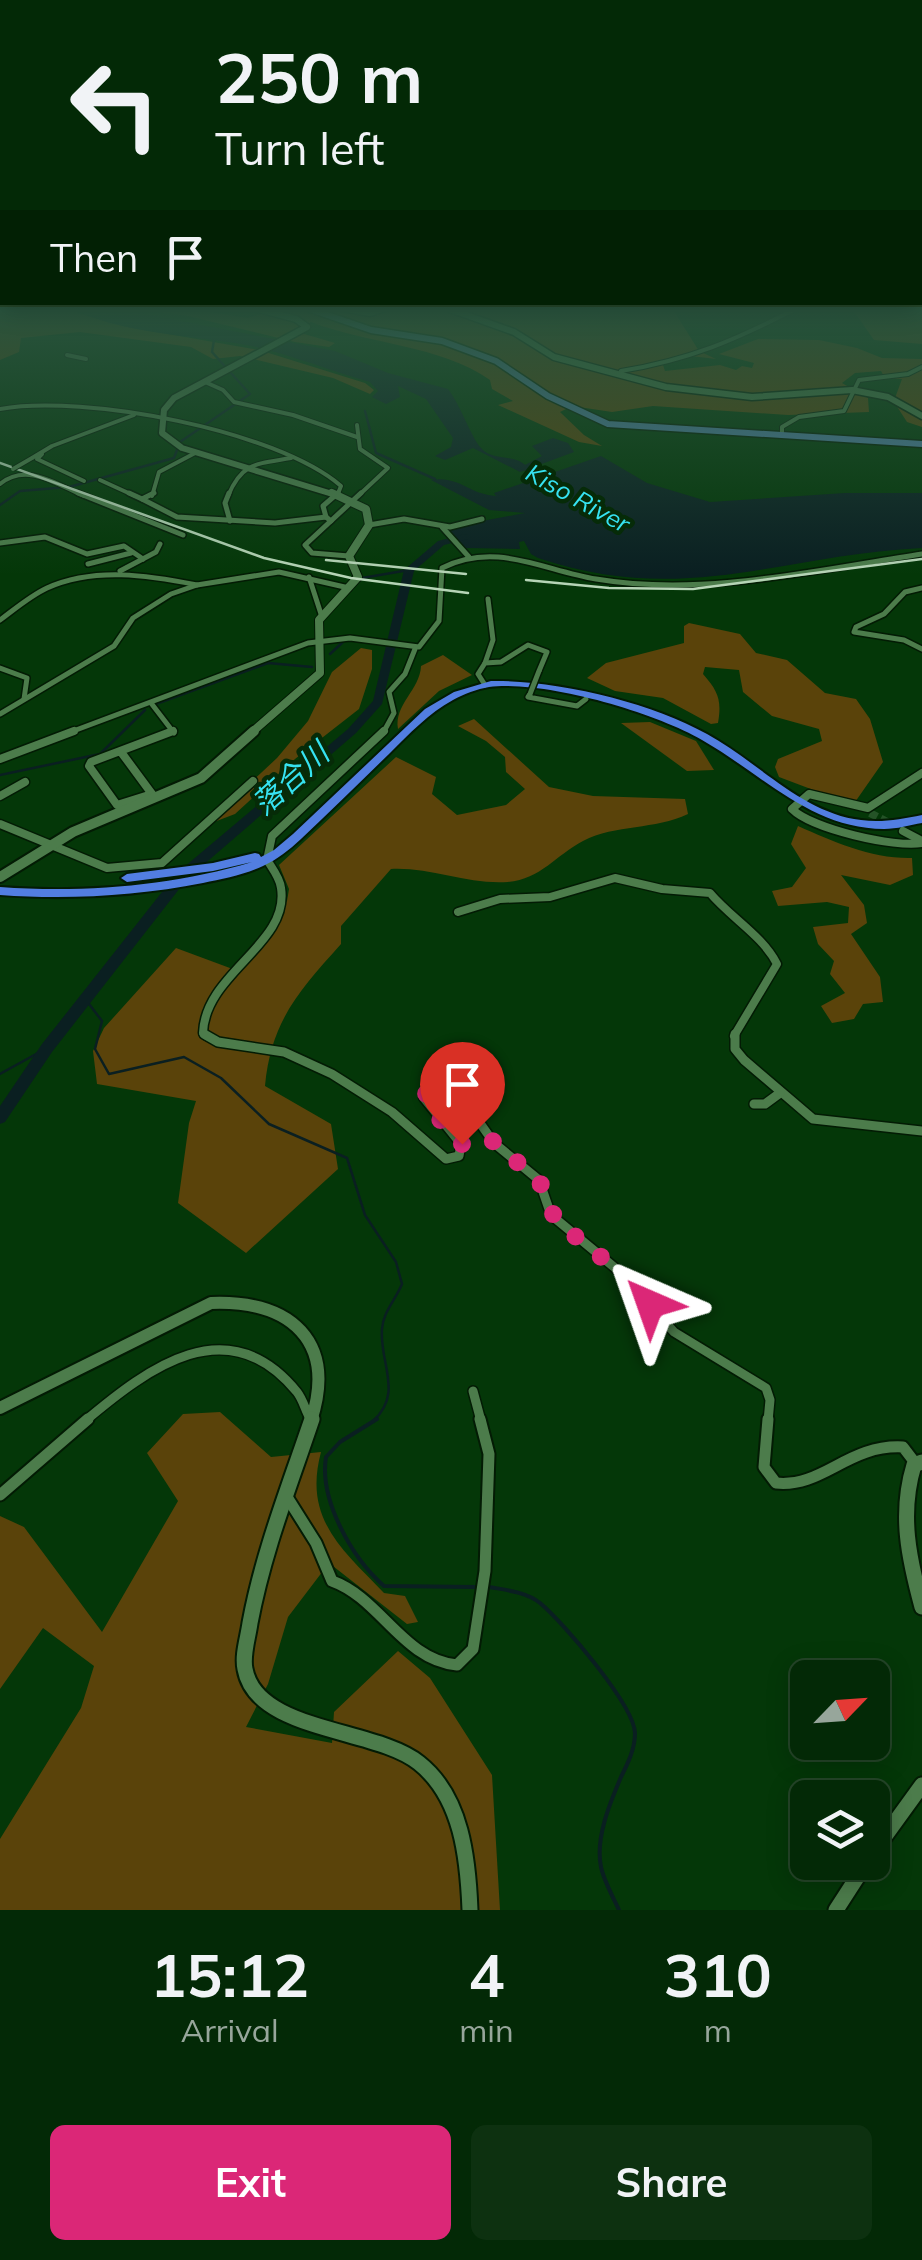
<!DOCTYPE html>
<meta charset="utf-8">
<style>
body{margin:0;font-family:Mulish,"Noto Sans JP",sans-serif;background:#0d3110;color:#f1f3f6;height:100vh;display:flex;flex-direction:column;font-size:38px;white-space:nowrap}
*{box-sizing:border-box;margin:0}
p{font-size:32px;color:#97a69b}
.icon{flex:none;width:55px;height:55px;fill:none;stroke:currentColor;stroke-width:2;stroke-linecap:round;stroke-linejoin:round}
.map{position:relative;height:1910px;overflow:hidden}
.details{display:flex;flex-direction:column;background:#032906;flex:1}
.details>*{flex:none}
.guide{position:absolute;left:0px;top:0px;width:922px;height:305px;box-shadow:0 5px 25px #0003,0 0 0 2px #244528;background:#032906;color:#f1f3f6;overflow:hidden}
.needle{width:65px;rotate:65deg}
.fabs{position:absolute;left:790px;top:1660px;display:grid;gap:20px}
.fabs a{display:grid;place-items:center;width:100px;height:100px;border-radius:15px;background:#032906;box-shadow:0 5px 25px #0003,0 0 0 2px #244528;font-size:50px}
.pin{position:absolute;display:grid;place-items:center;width:85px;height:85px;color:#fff;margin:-102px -42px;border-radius:50% 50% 50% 0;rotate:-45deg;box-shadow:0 0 10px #0007}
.pin .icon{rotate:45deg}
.me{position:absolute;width:110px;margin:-55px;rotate:317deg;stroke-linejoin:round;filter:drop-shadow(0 0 8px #0008)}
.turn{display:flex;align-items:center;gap:35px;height:210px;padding:0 50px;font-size:45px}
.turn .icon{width:130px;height:130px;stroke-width:2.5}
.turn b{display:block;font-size:70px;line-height:85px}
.then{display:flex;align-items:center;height:95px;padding:0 50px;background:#0003;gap:20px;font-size:38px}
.eta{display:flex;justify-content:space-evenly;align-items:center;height:170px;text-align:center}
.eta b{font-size:60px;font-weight:700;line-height:70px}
.action{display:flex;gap:20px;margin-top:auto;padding:20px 50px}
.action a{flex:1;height:115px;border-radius:15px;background:#db2777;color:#fff;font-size:40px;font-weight:700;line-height:115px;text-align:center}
.action a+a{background:#0d3110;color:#f1f3f6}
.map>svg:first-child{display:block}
</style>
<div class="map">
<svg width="922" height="1910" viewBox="0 0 922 1910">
<rect width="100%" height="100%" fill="#043708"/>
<g fill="#5a430a">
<polygon points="0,308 69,308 80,314 128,327 259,350 365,383 374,390 370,394 333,378 240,356 213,359 191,347 80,332 21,338 19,352 0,360"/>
<path d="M119,308H183L248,318L280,308H319L364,315L377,313L372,308H672L699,351L716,359L682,355L685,358L663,365L665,371L720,365L736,370L742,366L752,368L754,363L719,354L758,339L819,340L857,348L882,358L922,359V427L907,422L896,405L903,402L895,398L902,379L885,378L881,371L855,373L842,383L868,398L869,412L788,415L653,406L612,412L572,406L560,412L584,435L602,446L579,442L498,405L513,401L492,389L490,380C440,345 368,344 311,322L294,331L335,343L329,347L295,342L184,315Z"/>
<polygon points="879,308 922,308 922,344 874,340 853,310"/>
<path d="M689,623L740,634L756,653L787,660L825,693L856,699L870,719L883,762L853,805L779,777L775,767L778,759L822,741L819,729L772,716L743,692L739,670L705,667L703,674C718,691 722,700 718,723L711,724L663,698L615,691L587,678L606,663L684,643V626Z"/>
<polygon points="361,648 372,650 372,669 359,709 295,759 235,814 214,822 216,815 277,758 308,721 332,672"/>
<path d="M443,655L472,675L439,691L398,729C394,704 420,690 421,666Z"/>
<path d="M474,719L549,787L593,796L685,799L688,814C655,830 616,824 583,841C556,855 541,879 508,882C469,885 430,867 391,869L341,926V944C299,991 271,1021 265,1086L331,1124L338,1169L246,1253L178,1203L189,1123L196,1101L97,1084L93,1051L104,1028L176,948L238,971L287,901L289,889L279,865L396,757L436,777L432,794L457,815L506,805L525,789L506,772L505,757L486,741L458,726Z"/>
<polygon points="650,722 696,741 714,770 687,771 621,723"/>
<path d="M798,826C834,842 872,859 912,858L913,875L890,885L841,875L864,905L867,923L851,934L880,977L883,1002L863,1004L854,1019L832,1023L821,1006L845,993L830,974L834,961L818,944L813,927L848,923L849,907L827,902L778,906L772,891L792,887L806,868L791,844Z"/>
<path d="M220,1412L271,1457L321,1452C303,1519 342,1549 384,1593L405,1596L418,1622L407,1624L329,1563L288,1617L268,1684L246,1727L332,1743L334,1712L398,1651L430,1678L492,1775L500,1910H0V1839L81,1708L94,1666L43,1628L0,1689V1516L24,1527L102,1632L178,1501L147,1453L183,1414Z"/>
</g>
<g fill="#0a1f21">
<path d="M73,308H115L335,351L388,373L448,389C461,406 471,437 481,448C492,461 513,454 525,465L542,456L532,446L553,438L568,443L574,452L520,472L473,448L445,460L435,456L451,447L453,438L426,399L398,386L400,397L386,404L372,397L378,391L370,382C331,371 292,355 252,346C202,336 116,334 73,308Z"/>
<path d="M601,456L647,483L710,502L845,493H922V548C780,555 684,607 538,558L531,554L524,541L519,542L520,549L464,548L445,528L525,513L489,510L431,480C459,475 468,494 496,496L494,493Z"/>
</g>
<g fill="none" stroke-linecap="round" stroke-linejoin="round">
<g stroke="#0a1f21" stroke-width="2.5">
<polyline points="365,411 376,453 435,479"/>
<polyline points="180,442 250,394 212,352 214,340"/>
<polyline points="0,505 20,491 69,487 174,458 177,450"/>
<polyline points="346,595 362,578 409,570"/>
<polyline points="330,654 344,641"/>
<polyline points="156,704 268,663 312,667"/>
<polyline points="0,775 100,754 145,710"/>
<path d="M86,1000L102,1021L95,1049L109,1074L184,1057L221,1078L269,1124L347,1158L365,1215L396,1262L402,1284C396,1299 383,1312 382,1329C379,1362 404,1394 373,1421"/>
<polyline points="0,1074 47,1048"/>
</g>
<g stroke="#0a1f21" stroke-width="4">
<path d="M377,1419L340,1442L326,1457C319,1500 352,1558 384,1586L476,1587"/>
<path d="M489,1587C506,1590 526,1592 540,1603C563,1622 634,1705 635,1733C635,1749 628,1763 621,1777C610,1803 595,1838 601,1867C604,1881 613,1897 619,1910"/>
</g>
<g fill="#0a1f21" fill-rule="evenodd">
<polygon points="512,460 540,470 559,485 552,487 534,474 509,465 509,461"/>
<polygon points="465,534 468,535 468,539 444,545 414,571 382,704 356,733 187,879 52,1052 5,1122 0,1124 0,1106 42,1044 177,873 348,729 373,701 404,570 438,541"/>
</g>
<polyline stroke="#245327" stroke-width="8" stroke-dasharray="8 4" stroke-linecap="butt" points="870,813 893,825"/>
<g stroke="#031b04" stroke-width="6">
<g id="street-far4">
<polyline points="67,355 86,359"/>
<path d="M623,375L621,371C689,360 736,340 797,308"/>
<polyline points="205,382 223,390 234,402 293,415 357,437"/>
<path d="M0,409C84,394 276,430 341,486L337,496"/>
<polyline points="357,425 360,449 388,468 358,496"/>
<polyline points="782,433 782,427 799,417 844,411 859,380 908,374 922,367"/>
<polyline points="42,454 37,459 84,481"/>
<polyline points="32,458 52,446 134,415"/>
<polyline points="100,480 135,496"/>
<path d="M0,484C26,462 56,484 84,496"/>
<polyline points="152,496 159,472 197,452"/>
<path d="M228,496C242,462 257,464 291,458"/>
</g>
</g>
<g stroke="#031b04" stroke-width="8">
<g id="street-far3">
<polyline points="78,493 183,535"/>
<polyline points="129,493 142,499"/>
<polyline points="154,493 142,499 177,517 275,523 326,517 331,521"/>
<polyline points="229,493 225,503 230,521"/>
<polyline points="326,517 323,506 338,493"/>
<polyline points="369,525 404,519 450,527 482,519"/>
<polyline points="442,527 469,557"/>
<polyline points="0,543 45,537 87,554 124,546 143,559"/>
<polyline points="349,556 312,553 305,545 361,493"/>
<polyline points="88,564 131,553"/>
<polyline points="120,571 156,552 160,544"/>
<polyline points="309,577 321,614"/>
<polyline points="922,588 905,592 884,614 856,627 854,632 904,640 922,649"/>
<path d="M0,620C15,609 30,596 47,588C94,567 148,575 197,585"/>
<polyline points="485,663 493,640 488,599"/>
<polyline points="0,668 27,678 24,699"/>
<polyline points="485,685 478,674 485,663 501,662 528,645 547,652 539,671"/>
<polyline points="530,694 528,697 577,706 586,699"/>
<polyline points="151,703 174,733"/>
<polyline points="0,714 114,646 133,618 171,594 197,585 279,572 349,588"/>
<path d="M68,733L308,643L350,638L419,647L439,621L442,568C496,541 542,570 596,579C703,597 817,570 922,554"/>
<polyline points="383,733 394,713 389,692 405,674 415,649"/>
</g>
</g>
<g stroke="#031b04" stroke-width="11">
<g id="street-far2">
<polyline points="121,752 152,794 117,805 89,766 91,762 173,731"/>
<polyline points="0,759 74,731"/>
<path d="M922,773L868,808L809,794L792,809C812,829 895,848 922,843"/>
<polyline points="0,796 25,782"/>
<polyline points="0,824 107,868 162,863 253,781"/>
<polyline points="903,831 922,841"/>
<path d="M458,912L500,899L550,897L615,878L662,889L710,893C731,918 763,936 777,964L734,1036"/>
<path d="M207,1036L203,1033C205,973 290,944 281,888C280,878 272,868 267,860L272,836L384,731"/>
</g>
</g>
<g stroke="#031b04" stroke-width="12">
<g id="street-far1">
<polyline points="204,1034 218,1042 284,1052 332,1074 392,1112 446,1159 459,1156 461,1144 424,1098 436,1085 448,1086 463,1099 494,1143 539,1180 551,1215 620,1272 674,1332 766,1388 770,1400 768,1421"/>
<polyline points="735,1034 735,1049 744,1060 813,1119 922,1131"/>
<polyline points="754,1104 765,1104 780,1093"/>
<polyline points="473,1391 481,1421"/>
<path d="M85,1421C148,1368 228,1307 297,1392C304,1401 305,1411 311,1420"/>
</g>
</g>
<g stroke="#031b04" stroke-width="15">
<g id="street">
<path d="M768,1419L764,1467L776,1483C823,1488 848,1444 903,1447L916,1464"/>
<polyline points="0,1495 88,1419"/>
<path d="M287,1497L316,1543L332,1581C380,1598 403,1660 457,1665L473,1649L485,1571L489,1454L480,1419"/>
</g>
</g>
<g stroke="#031b04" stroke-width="9">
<g id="secondary-far4">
<polyline points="255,308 296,319 307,327 174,398 164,410 162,433 182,448 339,496"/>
<polyline points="342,308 370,313 385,308"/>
<polyline points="447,308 514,332 554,357 666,387 752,397 852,390 888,397 922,416"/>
</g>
</g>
<g stroke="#031b04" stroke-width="10">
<polyline id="secondary-far3" points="251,733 320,673 319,620 358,577 349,556 369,525 366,509 332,493"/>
</g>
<g stroke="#031b04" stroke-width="14">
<polyline id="secondary-far2" points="0,877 73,832 201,778 254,731"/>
</g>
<g stroke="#031b04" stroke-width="16">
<path id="secondary-far1" d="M0,1408L211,1303C291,1300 337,1341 311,1421"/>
</g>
<g stroke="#031b04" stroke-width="19">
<g id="secondary">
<path d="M312,1419C289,1487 263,1553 250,1623C248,1638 242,1655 245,1669C256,1732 376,1728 419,1763C462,1797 468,1859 470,1910"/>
<path d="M922,1462L914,1465C899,1514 909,1559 922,1607"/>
<polyline points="872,1854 922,1785"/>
<polyline points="836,1910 867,1862"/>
</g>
</g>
<g stroke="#031b04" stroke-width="9">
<polyline id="primary" points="307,308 371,330 442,341 496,361 548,396 608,424 922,444"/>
</g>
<g stroke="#031b04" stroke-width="4">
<path id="highway" d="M491,681C556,680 650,702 707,734C757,761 802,813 861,820C882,823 901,819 922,815V823C910,825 897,829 884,829C811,829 762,774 702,740C654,712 544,680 489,687C477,689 464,694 453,700C429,713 409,734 389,754C360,782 331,811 301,839C289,850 278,859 263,866C244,875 223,879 203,883C137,896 67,900 0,895V887C84,893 172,886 252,862L213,871L127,882L121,878L127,874L213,863L255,853L259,854L261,857L274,850L293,834L425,709L454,692Z"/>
</g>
<use href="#street-far4" stroke="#4c7c4b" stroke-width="4"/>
<use href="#street-far3" stroke="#4c7c4b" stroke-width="5"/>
<use href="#street-far2" stroke="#4c7c4b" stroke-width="8"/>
<use href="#street-far1" stroke="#4c7c4b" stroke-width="9"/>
<use href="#street" stroke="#4c7c4b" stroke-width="11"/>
<use href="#secondary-far4" stroke="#4c7c4b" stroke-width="6"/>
<use href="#secondary-far3" stroke="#4c7c4b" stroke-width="8"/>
<use href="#secondary-far2" stroke="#4c7c4b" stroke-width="10"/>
<use href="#secondary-far1" stroke="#4c7c4b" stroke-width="12"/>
<use href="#secondary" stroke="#4c7c4b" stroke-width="15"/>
<use href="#primary" stroke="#507da5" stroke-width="6"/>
<use href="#highway" fill="#527ee1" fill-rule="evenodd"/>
<g stroke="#b6d4b6" stroke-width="2.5">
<polyline points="0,463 264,558 351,578 468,593"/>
<polyline points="326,560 466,574"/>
<polyline points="526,580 609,588 693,589 922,559"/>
</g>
<g stroke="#031b04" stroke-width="6" stroke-linecap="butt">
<polyline id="street-bridge-far1" points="13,469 32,458"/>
</g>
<g stroke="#031b04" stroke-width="8" stroke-linecap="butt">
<polyline id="street-bridge" points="530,694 539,671"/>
</g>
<use href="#street-bridge-far1" stroke="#4c7c4b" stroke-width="4"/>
<use href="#street-bridge" stroke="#4c7c4b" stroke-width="5"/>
</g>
<linearGradient id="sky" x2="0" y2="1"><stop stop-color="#021e04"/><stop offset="0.54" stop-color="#29533d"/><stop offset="1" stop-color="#29533d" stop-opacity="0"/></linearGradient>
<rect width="922" height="575" fill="url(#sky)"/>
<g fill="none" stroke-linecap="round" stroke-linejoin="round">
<polyline stroke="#db2777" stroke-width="18" stroke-dasharray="0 32.4" points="462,1144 427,1105 424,1098 429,1088 448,1086 473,1110 494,1143 539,1180 556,1221 620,1272 650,1304"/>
</g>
<g text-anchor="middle" stroke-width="9" stroke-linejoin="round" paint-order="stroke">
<g font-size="25" font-style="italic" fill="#36e2f1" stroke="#062b08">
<text transform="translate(578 498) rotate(29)" y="9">Kiso River</text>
</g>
<g font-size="30" font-style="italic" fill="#36e2f1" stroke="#062b08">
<text transform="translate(291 779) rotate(-42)" y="10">落合川</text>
</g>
</g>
</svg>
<div class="fabs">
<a><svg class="needle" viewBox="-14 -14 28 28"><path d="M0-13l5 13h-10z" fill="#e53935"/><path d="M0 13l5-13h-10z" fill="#97a69b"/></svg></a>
<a><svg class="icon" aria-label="layers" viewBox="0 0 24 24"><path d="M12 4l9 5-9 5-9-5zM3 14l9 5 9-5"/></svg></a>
</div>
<div class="pin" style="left:462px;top:1144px;background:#d93025"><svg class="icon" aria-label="arrive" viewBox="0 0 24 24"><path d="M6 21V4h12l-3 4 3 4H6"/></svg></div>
<svg class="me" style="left:650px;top:1304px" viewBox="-20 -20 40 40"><path d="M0-17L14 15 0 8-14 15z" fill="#db2777" stroke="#fff" stroke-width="4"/></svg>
<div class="guide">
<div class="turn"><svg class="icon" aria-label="left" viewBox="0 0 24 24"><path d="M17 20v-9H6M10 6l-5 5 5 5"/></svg><div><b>250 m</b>Turn left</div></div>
<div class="then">Then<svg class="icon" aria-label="arrive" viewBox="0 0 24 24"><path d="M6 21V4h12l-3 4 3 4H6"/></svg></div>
</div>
</div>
<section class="details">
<div class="eta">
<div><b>15:12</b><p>Arrival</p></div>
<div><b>4</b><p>min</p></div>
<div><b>310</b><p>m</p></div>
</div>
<div class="action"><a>Exit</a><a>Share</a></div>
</section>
